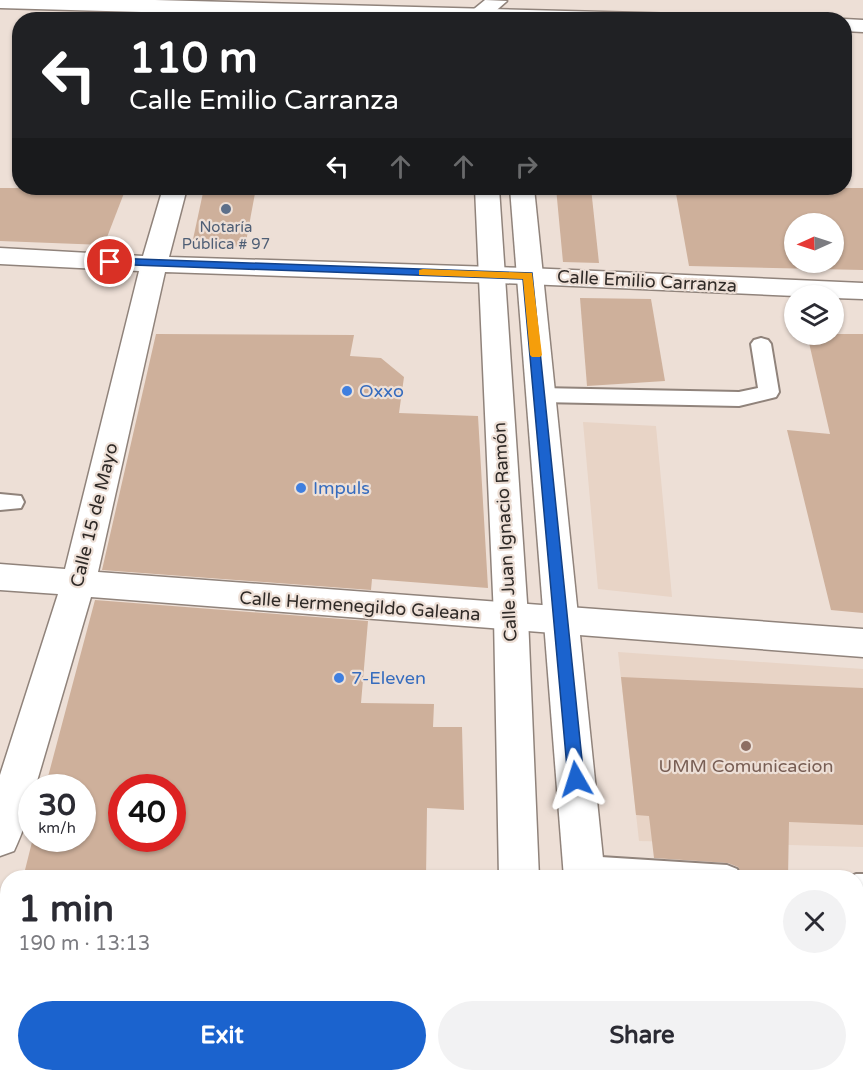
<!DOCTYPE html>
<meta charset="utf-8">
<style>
body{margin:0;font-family:"Varela Round",sans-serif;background:#f2f2f3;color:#2b2b33;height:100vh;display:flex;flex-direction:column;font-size:22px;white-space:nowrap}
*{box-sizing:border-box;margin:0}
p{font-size:20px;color:#7c7c81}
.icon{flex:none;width:33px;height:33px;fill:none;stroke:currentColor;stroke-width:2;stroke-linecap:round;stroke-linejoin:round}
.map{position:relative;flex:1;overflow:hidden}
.drawer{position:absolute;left:0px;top:870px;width:864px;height:212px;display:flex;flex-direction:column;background:#fff;border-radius:24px 24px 0 0;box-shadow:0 2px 4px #0004}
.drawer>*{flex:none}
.top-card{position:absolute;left:12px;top:12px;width:840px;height:183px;border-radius:24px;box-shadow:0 2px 4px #0004;background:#202124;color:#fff;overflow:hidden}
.needle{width:39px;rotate:267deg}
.tools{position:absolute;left:784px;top:213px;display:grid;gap:12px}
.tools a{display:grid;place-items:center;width:60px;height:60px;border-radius:50%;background:#fff;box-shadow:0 2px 4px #0004;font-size:30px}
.speed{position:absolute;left:18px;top:774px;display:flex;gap:12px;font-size:30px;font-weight:700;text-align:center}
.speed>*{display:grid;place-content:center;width:78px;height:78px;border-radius:50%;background:#fff;box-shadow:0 2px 4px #0004;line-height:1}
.speed small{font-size:15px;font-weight:400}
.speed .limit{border:9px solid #d22;background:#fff;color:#111}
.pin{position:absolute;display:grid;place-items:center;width:51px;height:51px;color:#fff;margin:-26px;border:3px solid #fff;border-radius:50%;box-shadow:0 2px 6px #0007}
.me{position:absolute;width:66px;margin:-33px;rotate:354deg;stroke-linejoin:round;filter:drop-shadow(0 0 4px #0008)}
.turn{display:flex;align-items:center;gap:21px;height:126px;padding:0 18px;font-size:27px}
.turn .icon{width:78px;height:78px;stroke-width:2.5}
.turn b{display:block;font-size:42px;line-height:51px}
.lanes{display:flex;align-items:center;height:57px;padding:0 18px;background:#0003;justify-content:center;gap:30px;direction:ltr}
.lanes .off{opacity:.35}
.round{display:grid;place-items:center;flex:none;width:63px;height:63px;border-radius:32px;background:#f2f2f3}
.head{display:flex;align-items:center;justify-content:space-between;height:102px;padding:0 18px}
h1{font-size:36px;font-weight:700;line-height:45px}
.action{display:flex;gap:12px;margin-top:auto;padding:12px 18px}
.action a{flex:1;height:69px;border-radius:36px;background:#1b63ce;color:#fff;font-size:24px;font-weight:700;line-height:69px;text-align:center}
.action a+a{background:#f2f2f3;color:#2b2b33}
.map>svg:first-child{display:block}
</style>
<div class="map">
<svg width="863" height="1081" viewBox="0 0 863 1081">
<rect width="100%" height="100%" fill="#eddfd6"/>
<g fill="#e8d4c6">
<polygon points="583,422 656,426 672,597 598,589"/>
<polygon points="618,652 863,669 863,847 639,841"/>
</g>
<g fill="#ceb09b" fill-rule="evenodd">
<polygon points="0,188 126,188 104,245 0,241"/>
<polygon points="204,188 256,188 245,247 192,244"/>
<polygon points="556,188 591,188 599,263 563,262"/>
<path d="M675,188H863V270L689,266ZM795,224H834V262H795Z"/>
<polygon points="580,298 651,299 665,381 587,386"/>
<polygon points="156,334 354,335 350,356 381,358 404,377 399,413 478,416 488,588 372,579 371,590 102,570"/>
<polygon points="807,334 863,334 863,613 831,610 787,430 830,434"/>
<path d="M95,600L368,621L361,703L434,704L433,727H462L464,810L427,808L426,878H23L33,838H82V788H45ZM122,788H172V838H122Z"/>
<polygon points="621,677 863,688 863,825 789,822 788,878 743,878 738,867 728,863 654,858 649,816 636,815"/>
</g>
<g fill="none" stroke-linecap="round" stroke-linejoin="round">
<g stroke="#90837b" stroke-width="4">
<g id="service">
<polygon points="761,338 768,340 771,344 779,392 776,397 739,406 540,402 533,400 530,395 533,390 540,388 739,392 758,388 751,344 754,340"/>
<polygon points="0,494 21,496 24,502 21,508 0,510"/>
<polygon points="585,856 727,865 737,869 741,878 575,878 571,869 575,860"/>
<polygon points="856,874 863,874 863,900 856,900 856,878 847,878"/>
</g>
</g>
<g stroke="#90837b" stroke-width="3">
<g id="minor">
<polygon points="0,0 155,0 680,14 687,16 690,20 428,20 0,8"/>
<polygon points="844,19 863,20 863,32 844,31 844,20 841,20"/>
<path d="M163,188H187L169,257L528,268L863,283V299L834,298V296H795L528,284L165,272L98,572L863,629V657L91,597L35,788H32C32,809 23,831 14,851L0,856V775L58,594L0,590V564L65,569L139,271L0,264V248L143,256Z"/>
</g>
</g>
<g stroke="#90837b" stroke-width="3">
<g id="tertiary">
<polygon points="485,0 507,1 491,15 491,20 471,20 474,9"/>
<polygon points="475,188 499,188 528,617 539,878 499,878 494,617"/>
<polygon points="510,188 534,188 605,878 564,878"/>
<rect x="502" y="1074" width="46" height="7"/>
<polygon points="580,1074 626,1074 627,1081 581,1081"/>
</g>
</g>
<use href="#service" fill="#fff" fill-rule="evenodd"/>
<use href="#minor" fill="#fff" fill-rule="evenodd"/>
<use href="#tertiary" fill="#fff" fill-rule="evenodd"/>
</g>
<polygon fill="#1b63ce" stroke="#124086" stroke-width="1.5" points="110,258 532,273 584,779 581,784 576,786 570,784 568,779 523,279 106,264 106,259"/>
<polygon fill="#f59e0b" points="423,269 532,273 542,355 540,357 532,357 530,355 523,279 419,275 419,270"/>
<circle fill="#5c6f8a" stroke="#eddfd6" stroke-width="2" cx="226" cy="209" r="6"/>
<g fill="#3f7fe0" stroke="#eddfd6" stroke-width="2">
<circle cx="347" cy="391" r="6"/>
<circle cx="301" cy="488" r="6"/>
<circle cx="339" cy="678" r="6"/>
</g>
<circle fill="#8d6e63" stroke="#eddfd6" stroke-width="2" cx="746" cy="746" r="6"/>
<g text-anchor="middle" stroke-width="4.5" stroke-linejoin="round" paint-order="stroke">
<g font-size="15" fill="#4e5e75" stroke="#eddfd6">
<text x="226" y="232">Notaría<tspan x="226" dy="17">Pública # 97</tspan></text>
</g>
<g font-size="18" fill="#2f2a27" stroke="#eddfd6">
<text transform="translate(647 281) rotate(3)" y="6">Calle Emilio Carranza</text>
<text transform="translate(94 515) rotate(-76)" y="6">Calle 15 de Mayo</text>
<text transform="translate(505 532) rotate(-93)" y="6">Calle Juan Ignacio Ramón</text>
<text transform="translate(360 606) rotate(4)" y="6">Calle Hermenegildo Galeana</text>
</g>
<g font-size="18" fill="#366cbe" stroke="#eddfd6" text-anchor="start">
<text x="359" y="397">Oxxo</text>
<text x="313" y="494">Impuls</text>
<text x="351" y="684">7-Eleven</text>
</g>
<g font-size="18" fill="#785e54" stroke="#eddfd6">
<text x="746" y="772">UMM Comunicacion</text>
</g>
</g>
</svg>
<div class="tools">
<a><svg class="needle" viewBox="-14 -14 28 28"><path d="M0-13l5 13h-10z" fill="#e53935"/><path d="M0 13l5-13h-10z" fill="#7c7c81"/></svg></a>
<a><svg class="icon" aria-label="layers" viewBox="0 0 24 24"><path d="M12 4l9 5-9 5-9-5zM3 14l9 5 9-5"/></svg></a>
</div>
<div class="speed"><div>30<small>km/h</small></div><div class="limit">40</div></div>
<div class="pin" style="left:110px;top:262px;background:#d93025"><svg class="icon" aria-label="arrive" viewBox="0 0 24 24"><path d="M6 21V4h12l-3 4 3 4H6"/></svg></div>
<svg class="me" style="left:576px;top:779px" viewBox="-20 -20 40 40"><path d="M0-17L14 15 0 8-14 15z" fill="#1b63ce" stroke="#fff" stroke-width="4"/></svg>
<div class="top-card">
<div class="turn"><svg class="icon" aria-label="left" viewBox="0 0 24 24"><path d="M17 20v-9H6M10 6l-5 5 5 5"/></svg><div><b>110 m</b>Calle Emilio Carranza</div></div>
<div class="lanes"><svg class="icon" aria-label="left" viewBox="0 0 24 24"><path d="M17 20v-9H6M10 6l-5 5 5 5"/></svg><svg class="icon off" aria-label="ahead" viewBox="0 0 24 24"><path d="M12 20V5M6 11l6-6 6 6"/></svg><svg class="icon off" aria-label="ahead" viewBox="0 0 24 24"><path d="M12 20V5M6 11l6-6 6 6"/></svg><svg class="icon off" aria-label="right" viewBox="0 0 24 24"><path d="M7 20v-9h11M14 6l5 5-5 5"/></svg></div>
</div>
<section class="drawer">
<div class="head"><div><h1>1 min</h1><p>190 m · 13:13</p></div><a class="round"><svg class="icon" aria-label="close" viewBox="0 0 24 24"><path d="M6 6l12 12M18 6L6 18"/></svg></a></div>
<div class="action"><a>Exit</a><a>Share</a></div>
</section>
</div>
